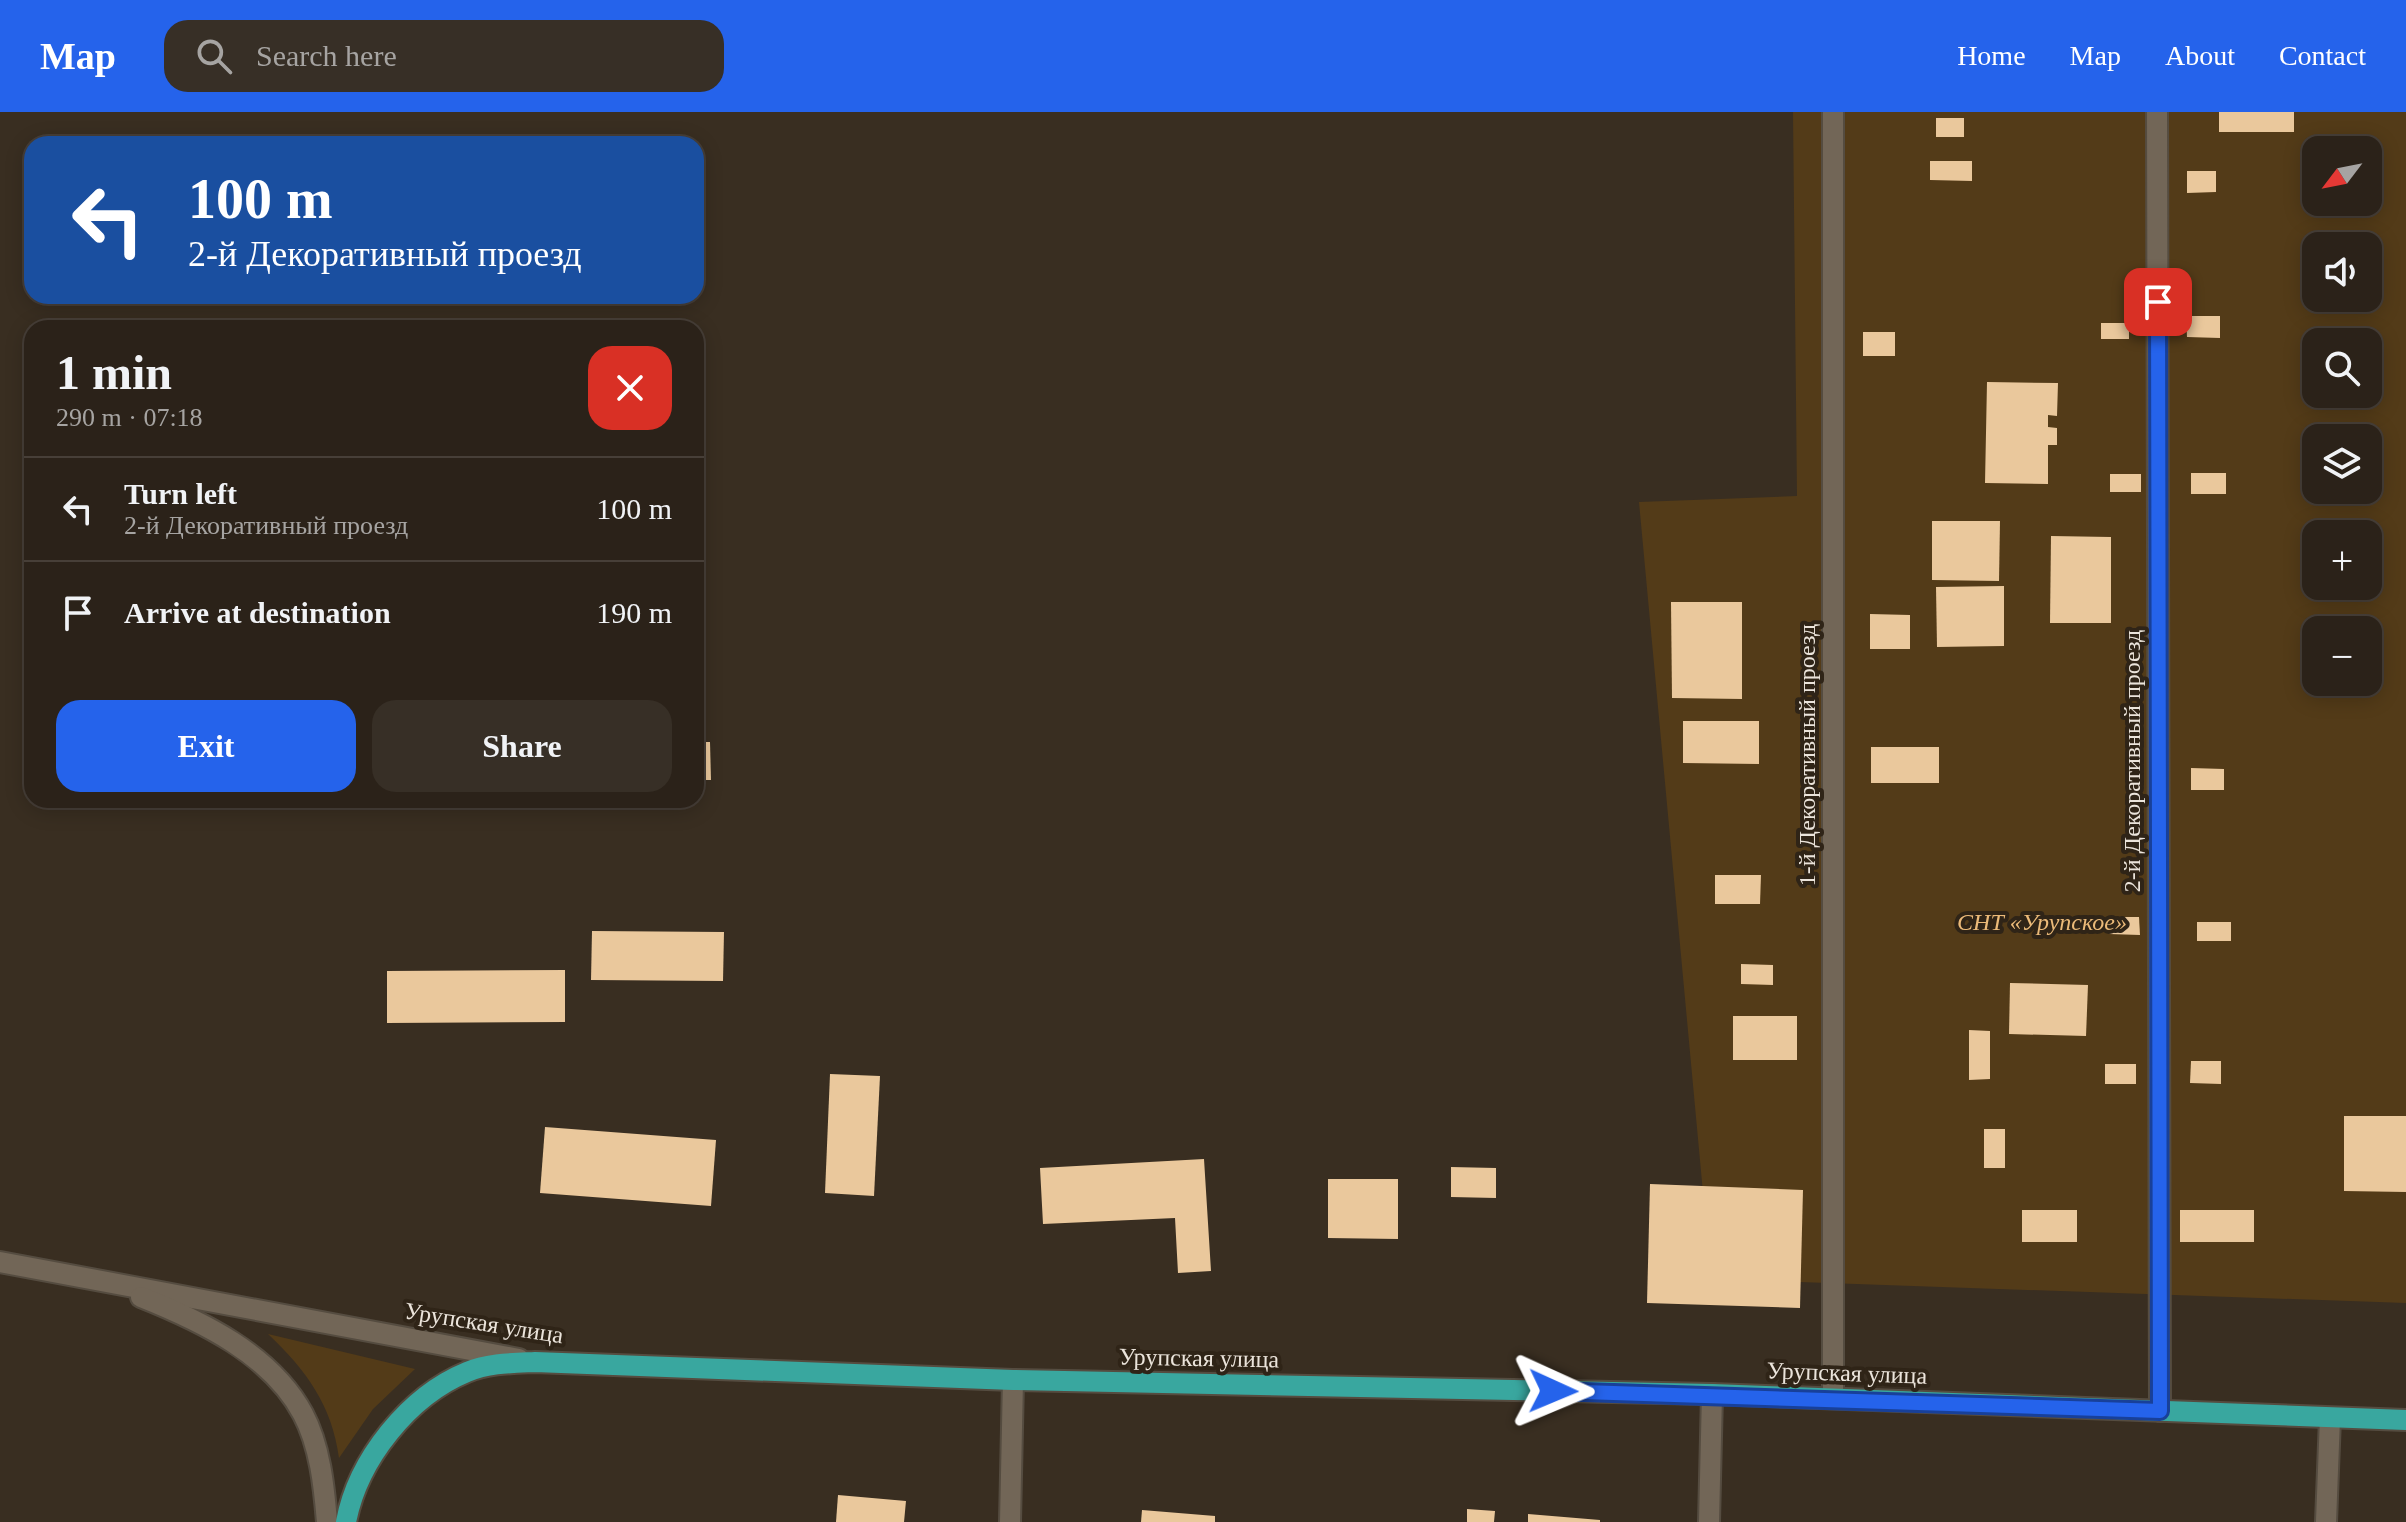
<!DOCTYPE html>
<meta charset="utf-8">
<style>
body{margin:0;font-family:Georgia,serif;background:#372f26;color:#f1f3f6;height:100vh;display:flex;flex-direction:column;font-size:30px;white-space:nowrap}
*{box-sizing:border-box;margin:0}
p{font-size:26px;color:#a6a4a2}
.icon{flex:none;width:44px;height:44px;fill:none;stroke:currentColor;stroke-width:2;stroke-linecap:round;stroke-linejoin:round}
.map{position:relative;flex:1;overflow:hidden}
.drawer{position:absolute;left:24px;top:208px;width:680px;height:488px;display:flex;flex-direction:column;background:#2b2219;border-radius:24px;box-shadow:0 4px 20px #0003,0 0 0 2px #473f38}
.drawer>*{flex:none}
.banner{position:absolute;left:24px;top:24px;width:680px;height:168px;border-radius:24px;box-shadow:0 4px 20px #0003,0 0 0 2px #473f38;background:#1a4fa0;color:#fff;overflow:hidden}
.needle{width:52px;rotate:238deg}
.buttons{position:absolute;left:2302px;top:24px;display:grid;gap:16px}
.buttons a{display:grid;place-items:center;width:80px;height:80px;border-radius:16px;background:#2b2219;box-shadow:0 4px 20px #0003,0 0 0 2px #473f38;font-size:40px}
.pin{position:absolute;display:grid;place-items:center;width:68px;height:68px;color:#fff;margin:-34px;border-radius:16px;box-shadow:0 4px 12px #0006}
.me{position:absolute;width:88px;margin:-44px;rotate:91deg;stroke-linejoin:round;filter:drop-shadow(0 0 6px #0008)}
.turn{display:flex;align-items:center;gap:28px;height:168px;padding:0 32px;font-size:36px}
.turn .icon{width:104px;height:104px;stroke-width:2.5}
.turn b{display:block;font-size:56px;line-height:68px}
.round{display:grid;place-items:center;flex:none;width:84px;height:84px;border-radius:24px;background:#372f26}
.overview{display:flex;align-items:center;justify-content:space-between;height:136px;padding:0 32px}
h1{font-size:48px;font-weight:800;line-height:60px}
.button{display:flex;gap:16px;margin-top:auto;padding:16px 32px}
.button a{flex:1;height:92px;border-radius:24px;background:#2563eb;color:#fff;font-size:32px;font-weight:800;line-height:92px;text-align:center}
.button a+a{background:#372f26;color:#f1f3f6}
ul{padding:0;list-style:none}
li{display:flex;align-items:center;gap:24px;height:104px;padding:0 32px;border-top:2px solid #473f38}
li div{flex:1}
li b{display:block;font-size:30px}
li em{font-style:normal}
header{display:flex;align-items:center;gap:48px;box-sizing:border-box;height:112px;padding:0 40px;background:#2563eb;color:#fff}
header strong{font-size:38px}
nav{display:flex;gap:44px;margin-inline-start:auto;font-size:28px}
.search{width:560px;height:72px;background:#372f26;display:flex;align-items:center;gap:20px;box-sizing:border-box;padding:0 28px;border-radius:24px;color:#a6a4a2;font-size:30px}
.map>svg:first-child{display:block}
</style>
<header>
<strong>Map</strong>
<div class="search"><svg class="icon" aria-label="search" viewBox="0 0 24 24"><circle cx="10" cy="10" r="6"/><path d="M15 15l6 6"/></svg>Search here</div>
<nav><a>Home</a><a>Map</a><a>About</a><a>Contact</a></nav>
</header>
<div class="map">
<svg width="2406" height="1410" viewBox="0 0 2406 1410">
<rect width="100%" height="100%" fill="#392e21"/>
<g fill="#533b18" fill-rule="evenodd">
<path d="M1793,0H2406V1191L1711,1167L1639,390L1797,384ZM2316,38H2368V90H2316ZM2316,134H2368V186H2316ZM2316,230H2368V282H2316ZM2316,326H2368V378H2316ZM2316,422H2368V474H2316ZM2316,518H2368V570H2316Z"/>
<path d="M268,1222L415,1257L373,1297L339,1346C332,1293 306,1258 268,1222Z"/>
</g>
<g fill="#eac89c">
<rect x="2219" y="0" width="75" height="20"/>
<rect x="1936" y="6" width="28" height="19"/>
<polygon points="1930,49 1972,49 1972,69 1930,68"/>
<polygon points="2187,59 2216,59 2216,80 2187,81"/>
<polygon points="2186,204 2220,204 2220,226 2187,225"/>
<rect x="2101" y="211" width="28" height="16"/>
<rect x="1863" y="220" width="32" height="24"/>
<polygon points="1987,270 2058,271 2057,304 2048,303 2048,315 2057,316 2057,333 2048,333 2048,372 1985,371"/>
<rect x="2191" y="361" width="35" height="21"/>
<rect x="2110" y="362" width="31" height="18"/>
<polygon points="1932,409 2000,409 1999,469 1932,468"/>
<polygon points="2051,424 2111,425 2111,511 2050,511"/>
<polygon points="2004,474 2004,534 1937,535 1936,475"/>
<polygon points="1671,490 1742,490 1742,587 1672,586"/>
<polygon points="1870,502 1910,503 1910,537 1870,537"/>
<polygon points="1683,609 1759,609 1759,652 1683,651"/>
<polygon points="696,630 710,630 711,668 696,668"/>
<rect x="1871" y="635" width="68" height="36"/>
<polygon points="2191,656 2224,657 2224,678 2191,678"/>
<polygon points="1715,763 1761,763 1760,792 1715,792"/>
<polygon points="2109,805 2139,805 2140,823 2109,822"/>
<rect x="2197" y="810" width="34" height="19"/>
<polygon points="592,819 724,820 723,869 591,868"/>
<polygon points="1741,852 1773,853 1773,873 1741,872"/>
<polygon points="565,858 565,910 387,911 387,859"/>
<polygon points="2010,871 2088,873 2086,924 2009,922"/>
<rect x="1733" y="904" width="64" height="44"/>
<polygon points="1969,918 1990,919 1990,967 1969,968"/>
<polygon points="2191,949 2221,949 2221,972 2190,971"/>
<rect x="2105" y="952" width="31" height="20"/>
<polygon points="830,962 880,964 874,1084 825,1081"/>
<polygon points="2344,1004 2406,1004 2406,1080 2344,1079"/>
<polygon points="545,1015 716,1028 711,1094 540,1081"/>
<rect x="1984" y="1017" width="21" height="39"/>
<polygon points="1204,1047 1211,1159 1178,1161 1175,1106 1043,1112 1040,1056"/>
<polygon points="1451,1055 1496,1056 1496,1086 1451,1085"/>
<polygon points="1328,1067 1398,1067 1398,1127 1328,1126"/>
<polygon points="1650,1072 1803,1078 1800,1196 1647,1191"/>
<rect x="2022" y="1098" width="55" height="32"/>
<rect x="2180" y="1098" width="74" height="32"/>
<polygon points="838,1383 906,1389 904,1410 836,1410"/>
<polygon points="1467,1397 1495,1399 1494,1410 1467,1410"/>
<polygon points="1142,1398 1215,1404 1215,1410 1141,1410"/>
<polygon points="1528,1402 1600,1408 1600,1410 1528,1410"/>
</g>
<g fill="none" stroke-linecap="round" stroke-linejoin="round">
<g stroke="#554c40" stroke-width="24">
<g id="minor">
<polyline points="1833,0 1833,1286"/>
<polyline points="2157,0 2160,1299"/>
<polyline points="0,1150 519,1247"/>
<path d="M141,1185C201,1209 271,1242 303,1302C320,1334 324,1374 327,1410"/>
<polyline points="1010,1410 1013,1268"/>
<polyline points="1709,1410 1712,1282"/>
<polyline points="2326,1410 2330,1306"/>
</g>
</g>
<g stroke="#554c40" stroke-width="24">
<path id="major" d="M346,1410C358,1347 409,1284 467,1260C488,1251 513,1251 535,1250L1013,1268L1712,1282L2406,1308"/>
</g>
<use href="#minor" stroke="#726657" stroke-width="20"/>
<use href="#major" stroke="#39a79f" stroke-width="20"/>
</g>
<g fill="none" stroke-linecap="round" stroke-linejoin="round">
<g stroke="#184099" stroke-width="20">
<polyline id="route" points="1553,1279 2160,1299 2158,190"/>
</g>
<use href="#route" stroke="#2563eb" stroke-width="14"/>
</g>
<g text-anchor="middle" stroke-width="8" stroke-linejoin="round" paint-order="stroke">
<g font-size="24" fill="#ebe4db" stroke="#2f2417">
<text transform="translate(1807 643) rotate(-90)" y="8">1-й Декоративный проезд</text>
<text transform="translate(2132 649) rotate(-90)" y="8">2-й Декоративный проезд</text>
<text transform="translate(484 1211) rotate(9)" y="8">Урупская улица</text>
<text transform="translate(1199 1246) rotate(1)" y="8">Урупская улица</text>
<text transform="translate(1847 1261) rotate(2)" y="8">Урупская улица</text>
</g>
<g font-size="24" font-style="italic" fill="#ebba79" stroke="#2f2417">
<text x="2042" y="818">СНТ «Урупское»</text>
</g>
</g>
</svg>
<div class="buttons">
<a><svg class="needle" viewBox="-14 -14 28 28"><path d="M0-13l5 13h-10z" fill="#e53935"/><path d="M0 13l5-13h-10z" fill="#a6a4a2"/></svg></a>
<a><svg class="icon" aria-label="sound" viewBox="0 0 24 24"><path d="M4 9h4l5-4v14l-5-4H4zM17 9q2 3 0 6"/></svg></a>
<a><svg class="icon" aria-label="search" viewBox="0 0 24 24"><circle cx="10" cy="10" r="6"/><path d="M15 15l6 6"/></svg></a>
<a><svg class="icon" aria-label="layers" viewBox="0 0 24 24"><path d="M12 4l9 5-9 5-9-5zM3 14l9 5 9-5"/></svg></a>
<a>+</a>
<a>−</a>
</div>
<div class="pin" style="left:2158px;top:190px;background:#d93025"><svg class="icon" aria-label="arrive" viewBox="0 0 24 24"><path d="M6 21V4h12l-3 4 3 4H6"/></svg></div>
<svg class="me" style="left:1553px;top:1279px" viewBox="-20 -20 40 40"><path d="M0-17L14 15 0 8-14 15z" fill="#2563eb" stroke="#fff" stroke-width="4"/></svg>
<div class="banner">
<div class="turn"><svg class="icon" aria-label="left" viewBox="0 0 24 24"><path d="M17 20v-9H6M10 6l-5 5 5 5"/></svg><div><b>100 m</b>2-й Декоративный проезд</div></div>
</div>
<section class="drawer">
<div class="overview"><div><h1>1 min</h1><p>290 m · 07:18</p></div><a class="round" style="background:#d93025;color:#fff"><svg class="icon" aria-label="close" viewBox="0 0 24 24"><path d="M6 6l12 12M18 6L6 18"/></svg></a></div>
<ul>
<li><svg class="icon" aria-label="left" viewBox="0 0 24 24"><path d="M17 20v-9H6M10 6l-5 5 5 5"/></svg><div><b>Turn left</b><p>2-й Декоративный проезд</p></div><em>100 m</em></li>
<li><svg class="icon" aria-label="arrive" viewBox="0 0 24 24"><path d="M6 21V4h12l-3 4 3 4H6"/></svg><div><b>Arrive at destination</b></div><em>190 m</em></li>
</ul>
<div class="button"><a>Exit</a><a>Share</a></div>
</section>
</div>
